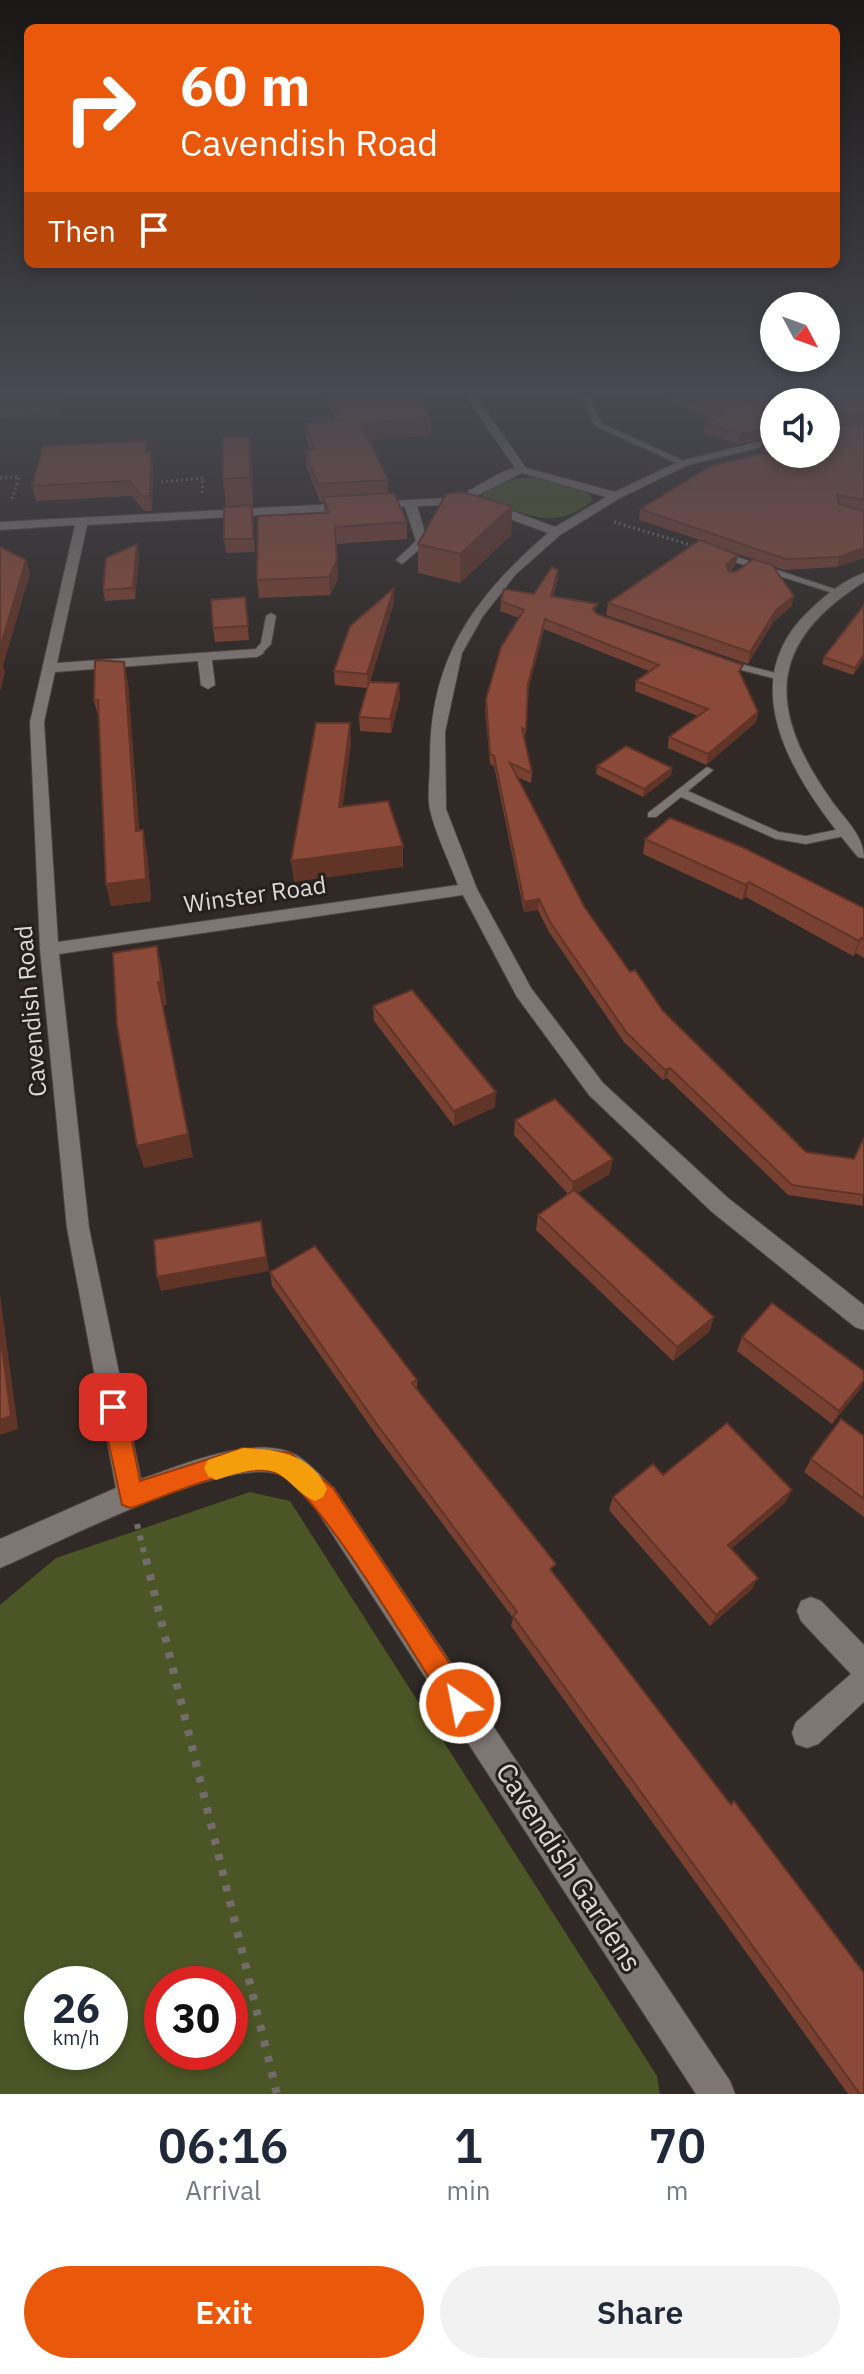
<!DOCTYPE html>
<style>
body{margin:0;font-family:"IBM Plex Sans",sans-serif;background:#f2f2f3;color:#1f2937;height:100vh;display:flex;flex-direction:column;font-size:30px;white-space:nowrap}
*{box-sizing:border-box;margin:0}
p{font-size:26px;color:#747a83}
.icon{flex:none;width:44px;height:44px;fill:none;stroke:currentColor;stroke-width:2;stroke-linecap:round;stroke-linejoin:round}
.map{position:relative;height:2094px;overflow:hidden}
.drawer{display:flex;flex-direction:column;background:#fff;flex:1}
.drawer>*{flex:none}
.banner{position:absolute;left:24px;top:24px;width:816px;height:244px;border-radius:12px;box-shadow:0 4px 12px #0003;background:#ea580c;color:#fff;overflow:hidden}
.needle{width:52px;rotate:131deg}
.buttons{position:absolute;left:760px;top:292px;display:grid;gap:16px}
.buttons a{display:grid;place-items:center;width:80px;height:80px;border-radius:50%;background:#fff;box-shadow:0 4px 12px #0003;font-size:40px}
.speed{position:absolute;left:24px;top:1966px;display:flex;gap:16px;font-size:40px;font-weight:700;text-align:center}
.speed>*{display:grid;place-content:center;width:104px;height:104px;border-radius:50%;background:#fff;box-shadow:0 4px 12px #0003;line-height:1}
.speed small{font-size:20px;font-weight:400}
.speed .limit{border:12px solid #d22;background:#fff;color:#111}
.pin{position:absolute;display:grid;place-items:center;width:68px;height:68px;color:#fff;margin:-34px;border-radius:16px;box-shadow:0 4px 12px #0006}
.me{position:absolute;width:88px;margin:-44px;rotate:327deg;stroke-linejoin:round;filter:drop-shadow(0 0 6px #0008)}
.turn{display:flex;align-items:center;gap:28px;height:168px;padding:0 24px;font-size:36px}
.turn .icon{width:104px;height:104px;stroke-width:2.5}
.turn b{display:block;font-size:56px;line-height:68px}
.then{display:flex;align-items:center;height:76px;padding:0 24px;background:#0003;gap:16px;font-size:30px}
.eta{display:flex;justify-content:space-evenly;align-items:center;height:136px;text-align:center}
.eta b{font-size:48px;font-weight:600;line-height:56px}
.action{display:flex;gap:16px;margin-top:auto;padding:16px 24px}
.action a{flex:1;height:92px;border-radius:48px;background:#ea580c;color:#fff;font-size:32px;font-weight:600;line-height:92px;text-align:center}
.action a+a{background:#f2f2f3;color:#1f2937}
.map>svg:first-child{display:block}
</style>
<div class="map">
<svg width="864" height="2094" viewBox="0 0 864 2094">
<rect width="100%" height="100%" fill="#302926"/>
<g fill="#4c5526" fill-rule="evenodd">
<polygon points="0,394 64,394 61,414 0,417"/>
<path d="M534,476L588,492L593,500C556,533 524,513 483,499V493L500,482Z"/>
<path d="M250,1492L290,1501L657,2076L660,2094H0V1605L56,1558ZM42,1984H110V2052H42ZM162,1984H230V2052H162Z"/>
</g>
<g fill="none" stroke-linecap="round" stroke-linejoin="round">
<g stroke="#4b4643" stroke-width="2">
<g id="service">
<polygon points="586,396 590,398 601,423 688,463 681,465 595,426 582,398"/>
<polygon points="716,552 722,552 844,592 836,594 716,556"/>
<polygon points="271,613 276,616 271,644 260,655 254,655 252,653 261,643 266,616"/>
<polygon points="725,660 784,675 785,677 780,680 722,665 722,661"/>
<polygon points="707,767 713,770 711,772 688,791 779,832 806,836 845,828 851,832 849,835 806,844 776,839 681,797 656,817 648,817 648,813"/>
</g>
</g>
<g stroke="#4b4643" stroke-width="2">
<g id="minor">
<path d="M464,394H474L526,468L615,492L680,461L774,438V444L688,465L620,498L560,535L516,574L483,616L462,653L445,732L446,809L477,889L531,988L603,1083L728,1198L864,1305V1330L855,1327L712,1212L589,1095L517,997L463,895L59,954L89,1228L141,1479C182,1465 256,1433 296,1455C310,1463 321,1477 334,1488L730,2081L735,2094H696L314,1506C304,1497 291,1478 278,1474C220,1457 57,1544 0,1568V1539L116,1488L67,1228L40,949L30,722L75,525L0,530V522L466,497L468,491L502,472L515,468ZM522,473L606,497L555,527L477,498L478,495ZM470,504L548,533C473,598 429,659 430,762C430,777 427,796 430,810C436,835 449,861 458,885L58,942L44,722L55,672L198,661L201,685L208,689L215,685L212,660L257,657L264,653L257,649L57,663L87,525L405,507L416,541L396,560L402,564L428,542L417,506Z"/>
<path d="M864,573V582C768,642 767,708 829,797C842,817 864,834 864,858L858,857C802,791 727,688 809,611C824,596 844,580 864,573Z"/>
<polygon points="811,1597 821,1601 864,1645 864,1702 818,1744 807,1748 796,1744 792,1733 796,1722 851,1674 801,1621 797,1611 801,1601"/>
</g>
</g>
<g stroke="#736c6a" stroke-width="3" stroke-dasharray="2 3" stroke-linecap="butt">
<polyline points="0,478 19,477 11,502"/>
<polyline points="161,482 203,478 202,494"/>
<polyline points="614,522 697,547"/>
</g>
<polyline stroke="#736c6a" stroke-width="6" stroke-dasharray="5 7" stroke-linecap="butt" points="137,1524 146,1561"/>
<polyline stroke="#736c6a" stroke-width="8" stroke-dasharray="6 10" stroke-linecap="butt" points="146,1559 277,2094"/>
<use href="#service" fill="#7e7672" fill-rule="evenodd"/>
<use href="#minor" fill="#7e7672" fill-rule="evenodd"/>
</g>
<g fill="#784031" fill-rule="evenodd">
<polygon points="324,394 417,394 431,418 431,435 369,440 388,480 388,494 407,522 407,539 336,544 338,579 330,595 259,598 257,580 324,513 324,502 320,502 307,468 305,450 310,450 307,441 305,424 336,421"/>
<polygon points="671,394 864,394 864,422 826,426 826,402 774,402 774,409 735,397 774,411 774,436 738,444 703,433 705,423 713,419 706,417 706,415 670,404"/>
<path d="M864,424V511L837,567L784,570L773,566L794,596L791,607L773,622L748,664L606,615L608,603L700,540L639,520L640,509L766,453L760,451L762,441L774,437V454L829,428ZM704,542L758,561L737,571L729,572L735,566L738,555Z"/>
<polygon points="249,437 252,464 253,505 252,505 255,552 226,553 224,539 226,507 223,479"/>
<polygon points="148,451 151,451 153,466 152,511 144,511 132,496 36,501 32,486"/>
<polygon points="512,506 511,535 460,583 418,573 418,544"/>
<polygon points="139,555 135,599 105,601 103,590"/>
<polygon points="558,570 558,579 553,597 597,614 741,675 758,712 756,722 706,765 668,748 669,737 698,716 635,691 636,681 649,671 544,629 527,693 525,740 532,773 531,783 517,777 585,908 630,972 663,1011 806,1152 854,1159 864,1138 863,1206 788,1195 667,1078 663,1080 624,1042 549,932 538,910 524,912 494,766 490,764 485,709 486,699 519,618 500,611 501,601 534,594"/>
<polygon points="245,597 249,640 215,642 213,628"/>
<polygon points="394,602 370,682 400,698 391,733 360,731 359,717 367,688 335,685 334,671"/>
<polygon points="864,605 864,659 853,675 822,664 824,657"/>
<polygon points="124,662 128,684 139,831 147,853 151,901 111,906 106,884 99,719 94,701"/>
<polygon points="597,766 672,768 671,775 643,797 596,774"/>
<polygon points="645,839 864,908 864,958 856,953 853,956 746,897 742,900 643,854"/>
<polygon points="373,1006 495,1107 454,1126 374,1021"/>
<polygon points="515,1120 610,1174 577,1193 710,1331 673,1361 536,1230 538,1215 568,1194 514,1135"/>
<polygon points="270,1272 417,1380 417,1389 554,1573 864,2094 848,2094 511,1626 513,1618 377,1436 272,1286"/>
<polygon points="742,1337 861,1388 832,1424 737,1351"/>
<polygon points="864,1436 864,1517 804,1472 811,1459"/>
<polygon points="663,1475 786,1502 731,1549 752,1589 710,1626 609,1510 613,1497"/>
</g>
<g fill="#613428">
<polygon points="864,413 864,422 826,426 828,417"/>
<polygon points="431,418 431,435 362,441 361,423"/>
<polygon points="774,427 774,436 738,444 740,434"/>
<polygon points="249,437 252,464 253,505 250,477"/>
<polygon points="151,451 153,466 152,511 150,496"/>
<polygon points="512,506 511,535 460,583 460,554"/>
<polygon points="137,544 139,555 135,599 133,588"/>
<polygon points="864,548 864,558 837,567 839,557"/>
<polygon points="738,555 735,566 724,576 726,565"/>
<polygon points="26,560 30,574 3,666 5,672 0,692 0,648"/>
<polygon points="337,560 338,579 330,595 329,577"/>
<polygon points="558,570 558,579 550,606 551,596"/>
<polygon points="394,588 394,602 368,688 367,674"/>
<polygon points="794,596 791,607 773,622 748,664 750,652 776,610"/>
<polygon points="545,619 544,629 527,694 528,684"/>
<polygon points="864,654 864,659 853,675 855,668"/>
<polygon points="124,662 128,684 141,853 136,831"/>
<polygon points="399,683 400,698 391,733 390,719"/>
<polygon points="758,712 756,722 706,765 708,754"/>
<polygon points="350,723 351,744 340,828 339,807"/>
<polygon points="672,768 671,775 643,797 644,789"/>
<polygon points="143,830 147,853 151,901 111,906 106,884"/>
<polygon points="403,846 403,867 294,882 291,861"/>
<polygon points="749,882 746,897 742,900 746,885"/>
<polygon points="539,899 538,910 524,912 524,902"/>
<polygon points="861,938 856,953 853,956 859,941"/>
<polygon points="157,946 162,969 167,1005 163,1005 193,1157 144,1168 137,1146 158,982"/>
<polygon points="670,1068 667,1078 663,1080 665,1070"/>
<polygon points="496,1092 495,1107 454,1126 454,1111"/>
<polygon points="613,1159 610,1174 571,1197 573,1182"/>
<polygon points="261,1221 269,1271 161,1291 157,1277"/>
<polygon points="0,1294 18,1429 0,1435"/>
<polygon points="714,1317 710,1331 673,1361 677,1347"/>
<polygon points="864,1380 861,1388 832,1424 839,1411"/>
<polygon points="792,1490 786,1502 722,1557 728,1545"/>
<polygon points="758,1578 752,1589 710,1626 716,1615"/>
</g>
<g fill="#8b4a39" stroke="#613428" stroke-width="2">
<polygon points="331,394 417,394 431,418 361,423 388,480 318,484 305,450 315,449 305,424 343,421"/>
<polygon points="671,394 725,394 774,411 774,427 740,434 705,423 725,413 707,408 710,406"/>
<polygon points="754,394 864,394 864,413 828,417 826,422 826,402 778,402"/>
<polygon points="864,424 864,500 837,495 839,504 864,511 864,548 839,557 786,559 640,509 713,465 774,451 774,454 826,454 826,426 829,428"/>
<polygon points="223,437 249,437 250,477 223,479"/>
<polygon points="774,437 774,445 762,441"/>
<polygon points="146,441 146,451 151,451 150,496 142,496 129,481 32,486 43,446"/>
<polygon points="462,492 512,506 460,554 418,544 446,494"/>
<polygon points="394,493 407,522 335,527 337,560 329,577 257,580 258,516 329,513 323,497"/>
<polygon points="252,505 253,539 224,539 224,507"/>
<polygon points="700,540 738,555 726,565 729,572 737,571 753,559 772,565 794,596 776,610 750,652 608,603"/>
<polygon points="137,544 133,588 103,590 106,558"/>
<polygon points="0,547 26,560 0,648"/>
<polygon points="552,567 558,570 551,596 598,604 593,609 597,614 743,665 739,671 758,712 708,754 669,737 708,709 636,681 659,665 545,619 528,684 526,730 522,728 532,773 510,763 585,908 630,972 635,970 663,1011 806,1152 854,1159 864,1138 864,1195 792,1185 670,1068 665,1070 626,1032 550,922 539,899 524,902 494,756 490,754 486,699 501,647 524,610 501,601 504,589 534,594"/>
<polygon points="394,588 367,674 334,671 350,626"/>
<polygon points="245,597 248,626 213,628 211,600"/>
<polygon points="864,605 864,654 855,668 824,657"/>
<polygon points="95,660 124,662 136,831 143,830 146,879 106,884 98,700 94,701"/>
<polygon points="369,682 399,683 390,719 359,717"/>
<polygon points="316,723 350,723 339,807 388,801 403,846 291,861"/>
<polygon points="626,746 672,768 644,789 597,766"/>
<polygon points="670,818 742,847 864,908 864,940 861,938 859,941 749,882 746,885 645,839"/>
<polygon points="157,946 161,982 158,982 188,1134 137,1146 117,1025 113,953"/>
<polygon points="412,990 496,1092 454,1111 373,1006"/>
<polygon points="555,1099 613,1159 573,1182 515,1120"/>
<polygon points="574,1190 714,1317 677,1347 538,1215"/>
<polygon points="261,1221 266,1257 157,1277 154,1240"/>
<polygon points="315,1246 417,1380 412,1383 556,1564 550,1569 731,1805 734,1801 864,1973 864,2094 860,2094 513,1616 517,1612 376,1423 270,1272"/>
<polygon points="772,1303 864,1371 864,1380 839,1411 742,1337"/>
<polygon points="0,1332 11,1416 0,1420"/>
<polygon points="841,1419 864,1436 864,1499 811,1459"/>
<polygon points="727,1423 792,1490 728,1545 758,1578 716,1615 613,1497 653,1464 663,1475"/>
</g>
<linearGradient id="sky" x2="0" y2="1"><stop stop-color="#1a1715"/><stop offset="0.57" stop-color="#484952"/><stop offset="1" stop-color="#484952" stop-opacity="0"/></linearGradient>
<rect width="864" height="687" fill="url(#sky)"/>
<path fill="#ea580c" stroke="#983908" stroke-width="2" d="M113,1396L121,1399L125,1407L140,1481L243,1448L290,1453L333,1488L470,1694L474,1703L470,1713L460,1717L451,1713C422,1668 317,1488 277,1473C244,1460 164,1497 131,1508L122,1505L101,1407L105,1399Z"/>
<path fill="#f59e0b" d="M243,1448C276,1449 312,1454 327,1489L323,1497L315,1501C300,1495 292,1482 279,1474C261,1464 234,1474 216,1480L208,1476L204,1468L208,1460Z"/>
<g text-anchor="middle" stroke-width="6" stroke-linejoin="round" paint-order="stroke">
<g font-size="24" fill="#ded9d7" stroke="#26201d">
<text transform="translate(255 895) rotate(-8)" y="8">Winster Road</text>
<text transform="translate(31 1011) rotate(-95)" y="8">Cavendish Road</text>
</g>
<g font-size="28" fill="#ded9d7" stroke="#26201d">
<text transform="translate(569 1867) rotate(57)" y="10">Cavendish Gardens</text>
</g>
</g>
</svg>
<div class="buttons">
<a><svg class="needle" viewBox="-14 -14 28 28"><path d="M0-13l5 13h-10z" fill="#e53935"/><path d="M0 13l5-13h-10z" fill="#747a83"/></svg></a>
<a><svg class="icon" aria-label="sound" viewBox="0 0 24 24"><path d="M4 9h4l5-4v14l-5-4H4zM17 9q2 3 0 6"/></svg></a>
</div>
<div class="speed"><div>26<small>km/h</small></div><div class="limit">30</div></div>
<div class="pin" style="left:113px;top:1407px;background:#d93025"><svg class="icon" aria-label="arrive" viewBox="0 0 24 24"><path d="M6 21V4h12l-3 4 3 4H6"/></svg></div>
<svg class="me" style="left:460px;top:1703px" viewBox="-20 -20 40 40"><circle r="17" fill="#ea580c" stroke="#fff" stroke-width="3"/><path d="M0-11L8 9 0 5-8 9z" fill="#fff"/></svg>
<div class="banner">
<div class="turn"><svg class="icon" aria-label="right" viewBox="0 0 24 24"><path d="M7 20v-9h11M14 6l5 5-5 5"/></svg><div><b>60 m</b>Cavendish Road</div></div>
<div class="then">Then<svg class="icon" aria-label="arrive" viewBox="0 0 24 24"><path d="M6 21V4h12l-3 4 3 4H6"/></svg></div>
</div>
</div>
<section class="drawer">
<div class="eta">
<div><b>06:16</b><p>Arrival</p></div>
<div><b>1</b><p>min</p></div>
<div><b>70</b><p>m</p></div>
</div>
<div class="action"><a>Exit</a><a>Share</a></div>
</section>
